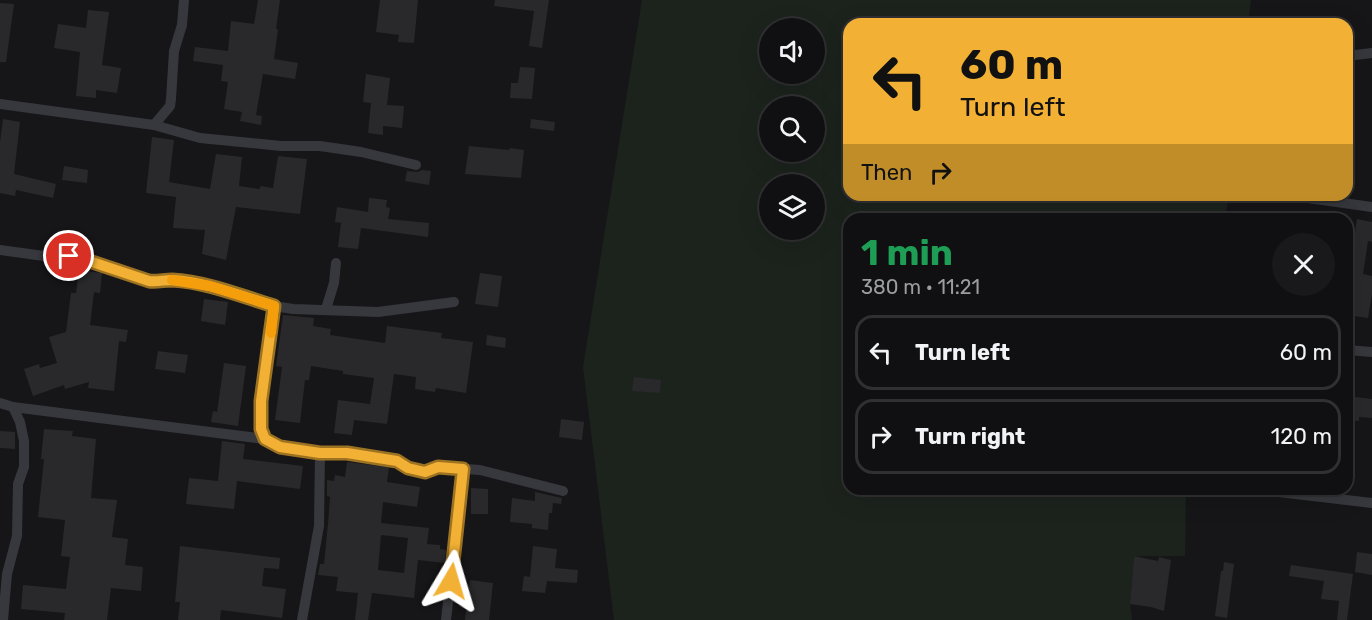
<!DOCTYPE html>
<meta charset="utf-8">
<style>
body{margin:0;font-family:Rubik,sans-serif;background:#19191b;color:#f1f3f6;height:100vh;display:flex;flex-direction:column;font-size:22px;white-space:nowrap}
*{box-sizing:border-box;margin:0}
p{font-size:20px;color:#9c9d9f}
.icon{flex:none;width:33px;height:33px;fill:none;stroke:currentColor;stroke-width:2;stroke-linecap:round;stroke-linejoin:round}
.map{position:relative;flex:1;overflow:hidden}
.side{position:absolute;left:843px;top:213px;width:510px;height:282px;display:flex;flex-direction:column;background:#101012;border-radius:18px;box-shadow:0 6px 24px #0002,0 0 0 2px #303032}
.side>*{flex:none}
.hud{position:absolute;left:843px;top:18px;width:510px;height:183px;border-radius:18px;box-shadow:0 6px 24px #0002,0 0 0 2px #303032;background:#f2b134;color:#111;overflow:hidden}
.buttons{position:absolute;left:759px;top:18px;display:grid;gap:12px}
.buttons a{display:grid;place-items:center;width:66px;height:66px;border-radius:50%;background:#101012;box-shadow:0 6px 24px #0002,0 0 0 2px #303032;font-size:30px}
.pin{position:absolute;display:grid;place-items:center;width:51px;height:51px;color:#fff;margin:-26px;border:3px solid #fff;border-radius:50%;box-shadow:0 2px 6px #0007}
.me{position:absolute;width:66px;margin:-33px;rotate:7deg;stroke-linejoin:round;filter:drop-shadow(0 0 4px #0008)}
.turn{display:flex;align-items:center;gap:21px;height:126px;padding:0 18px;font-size:27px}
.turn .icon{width:78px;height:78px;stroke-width:2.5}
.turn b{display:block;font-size:42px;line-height:51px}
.then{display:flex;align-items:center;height:57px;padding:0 18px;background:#0003;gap:12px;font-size:22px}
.round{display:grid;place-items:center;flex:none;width:63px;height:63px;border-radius:32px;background:#19191b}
.overview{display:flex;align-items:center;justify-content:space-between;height:102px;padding:0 18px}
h1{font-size:36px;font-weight:700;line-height:45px;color:#1e9e55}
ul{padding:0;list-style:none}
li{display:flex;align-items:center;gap:18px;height:75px;margin:0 12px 9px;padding:0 6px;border:3px solid #303032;border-radius:18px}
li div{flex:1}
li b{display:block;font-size:22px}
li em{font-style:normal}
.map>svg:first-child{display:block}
</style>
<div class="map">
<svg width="1372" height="620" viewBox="0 0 1372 620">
<rect width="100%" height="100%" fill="#161618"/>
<path fill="#1c231d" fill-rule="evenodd" d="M642,0H1251L1248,24H849V195H1229L1225,219H849V489H1186L1185,556H1134L1130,604L1132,620H614L583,367ZM770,28H814V74H770ZM770,106H814V152H770ZM770,184H814V230H770Z"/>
<g fill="#29292c" fill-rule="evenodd">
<polygon points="258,0 280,0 276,29 278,29 274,59 298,63 295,79 263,74 256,115 262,116 261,125 240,121 242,112 224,109 228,82 221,81 223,65 193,61 195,47 228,51 231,21 254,24"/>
<polygon points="380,0 418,0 414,43 398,42 399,35 376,32"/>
<polygon points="495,0 549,0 542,48 529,46 534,11 494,6"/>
<polygon points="0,3 14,4 6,62 0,62"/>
<polygon points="88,10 109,12 102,65 121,68 117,93 96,90 96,98 76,96 80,52 54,48 58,24 86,28"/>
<polygon points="520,67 535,68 532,99 510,98 511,83 518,83"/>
<polygon points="366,74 390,78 387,105 404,106 402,128 383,126 383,135 368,133 371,103 363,102"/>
<polygon points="3,119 20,122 14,174 56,184 53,198 16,190 15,196 0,193 0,142"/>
<polygon points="531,119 555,122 554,131 530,128"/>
<polygon points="152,137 174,140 169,182 210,189 216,154 242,157 239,186 260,189 260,186 273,188 278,156 307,159 300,214 236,207 226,260 202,254 205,230 173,228 176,197 146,193"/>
<polygon points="469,146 509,150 510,148 524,150 521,178 465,174"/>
<polygon points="64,166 88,170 87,183 62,180"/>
<polygon points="422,170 431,171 429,185 405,181 407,171 418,172"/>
<polygon points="369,198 387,200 386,207 390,208 388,219 429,223 428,237 361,228 358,249 338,247 341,223 335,222 337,207 368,212"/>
<polygon points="1357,219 1372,222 1372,242 1368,241 1363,274 1372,276 1372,294 1368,318 1347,315 1353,271 1347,270 1347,238 1354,239"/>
<polygon points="79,270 102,273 100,293 94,292 90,325 128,330 126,342 119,341 114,391 88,388 89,382 65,389 64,385 33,396 24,369 39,364 40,368 57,363 49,337 66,332 71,293 76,293"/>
<polygon points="480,273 502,276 498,307 475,304"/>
<polygon points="204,299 228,302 225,325 201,321"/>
<polygon points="283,315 314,318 313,326 331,329 330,335 385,343 387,326 442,333 441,338 473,342 466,393 436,388 435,392 415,389 416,377 394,374 387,424 354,420 352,435 334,433 338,400 370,404 374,378 343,374 343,371 311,366 309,380 305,380 300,423 275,420 282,367 276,366"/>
<polygon points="487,335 506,338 505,348 486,345"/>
<polygon points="158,351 188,355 185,373 155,369"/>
<polygon points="224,363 246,366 238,426 211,422 213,411 217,412"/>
<polygon points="634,377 661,380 660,393 632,391"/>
<polygon points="1347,396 1372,399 1372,418 1359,417 1359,421 1347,420"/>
<polygon points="561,419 584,422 582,440 559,437"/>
<polygon points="44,429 73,431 72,436 96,439 91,498 117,500 112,537 128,539 125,565 143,567 141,591 111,588 107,620 64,620 65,613 21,609 23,585 66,589 70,557 61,556 65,520 38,517 44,459 41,459"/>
<polygon points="0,431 15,432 15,449 0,448"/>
<polygon points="222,441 245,444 243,459 303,466 300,489 237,481 234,509 186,504 189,478 218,481"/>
<path d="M347,462L389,467L387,482L420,487L417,507L383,502L381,523L429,528L427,544L440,545V549L446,550L445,563L418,560L414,598L372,593L368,620H355L358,593L336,591L338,577L318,575L320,564H324L328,524L330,497L327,496V480L334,481L335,475L345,477ZM381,535L408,538L404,573L378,570Z"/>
<polygon points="471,488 488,489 488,514 471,514"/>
<polygon points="535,492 562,498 561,504 553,503 552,513 549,513 548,530 532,528 532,524 510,522 512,498 535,501"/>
<polygon points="180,546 280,558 279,569 264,568 262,586 286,589 282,618 221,610 220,620 178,620 180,602 175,602"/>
<polygon points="533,546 557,549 555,568 578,570 577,583 547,581 545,593 522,591 524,576 530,577"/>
<polygon points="1357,552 1372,554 1372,575 1355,572"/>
<polygon points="1134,556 1158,561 1159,557 1171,560 1164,611 1151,607 1130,604"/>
<polygon points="1224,562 1234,564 1227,618 1215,616 1221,571 1223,571"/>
<polygon points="1291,565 1353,574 1347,620 1337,620 1339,601 1321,599 1324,581 1289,576"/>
<polygon points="470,580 493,583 489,620 465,620"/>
</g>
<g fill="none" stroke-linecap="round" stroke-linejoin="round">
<g stroke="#37383d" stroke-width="10">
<polyline points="1347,56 1372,53"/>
<polyline points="0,104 154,125 200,138 281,146 320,146 361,152 416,165"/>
<polyline points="154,125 170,106 171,99 174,51 182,25 184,0"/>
<polyline points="1287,195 1372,207"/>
<path d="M0,250L44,256H69L89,261L149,281C157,282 164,280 172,280C207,281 241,296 274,306C271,339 253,412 265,439"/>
<polyline points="274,306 293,309 378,312 454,302"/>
<polyline points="326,309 334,283 336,263"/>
<polyline points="1347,350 1372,352"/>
<polyline points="0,403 13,407 265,439 280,447 320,453 347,453 397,461 408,468 425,472 438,467 480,470 563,491"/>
<polyline points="1253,489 1372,503"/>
<polyline points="3,620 7,574 17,536 18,484 24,467 24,441 20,422 13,407"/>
<polyline points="302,620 319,526 320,453"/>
<polyline points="446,620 463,469"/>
</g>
</g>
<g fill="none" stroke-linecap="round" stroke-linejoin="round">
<g stroke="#9d7322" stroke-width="15">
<path id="route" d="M69,256L89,261L149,281C157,282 164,280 172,280C207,282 241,296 274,306L261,401V429L265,439L280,447L320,453H347L397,461L408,468L425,472L438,467L463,469L451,581"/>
</g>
<use href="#route" stroke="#f2b134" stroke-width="10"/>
<polyline stroke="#f59e0b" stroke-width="10" points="172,280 210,286 274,306 271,333"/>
</g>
</svg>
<div class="buttons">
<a><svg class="icon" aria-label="sound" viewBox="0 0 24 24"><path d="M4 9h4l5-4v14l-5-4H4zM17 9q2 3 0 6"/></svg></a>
<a><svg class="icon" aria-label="search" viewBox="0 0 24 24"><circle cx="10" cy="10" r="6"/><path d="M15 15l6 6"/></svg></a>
<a><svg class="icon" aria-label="layers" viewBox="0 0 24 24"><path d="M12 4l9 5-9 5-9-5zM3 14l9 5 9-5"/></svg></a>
</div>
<div class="pin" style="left:69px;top:256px;background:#d93025"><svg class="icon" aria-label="arrive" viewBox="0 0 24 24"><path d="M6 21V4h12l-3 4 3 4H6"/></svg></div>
<svg class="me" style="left:451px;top:581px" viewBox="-20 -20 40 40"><path d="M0-17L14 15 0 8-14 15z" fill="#f2b134" stroke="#fff" stroke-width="4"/></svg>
<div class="hud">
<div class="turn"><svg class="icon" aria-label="left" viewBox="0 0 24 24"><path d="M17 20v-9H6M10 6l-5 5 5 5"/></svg><div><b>60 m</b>Turn left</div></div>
<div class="then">Then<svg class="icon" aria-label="right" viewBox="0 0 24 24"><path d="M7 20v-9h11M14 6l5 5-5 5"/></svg></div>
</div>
<section class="side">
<div class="overview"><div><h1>1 min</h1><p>380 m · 11:21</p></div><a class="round"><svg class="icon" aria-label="close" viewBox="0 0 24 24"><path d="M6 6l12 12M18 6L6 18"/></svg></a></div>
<ul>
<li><svg class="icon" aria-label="left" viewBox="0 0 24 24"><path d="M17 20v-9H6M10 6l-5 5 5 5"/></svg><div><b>Turn left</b></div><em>60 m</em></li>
<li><svg class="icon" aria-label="right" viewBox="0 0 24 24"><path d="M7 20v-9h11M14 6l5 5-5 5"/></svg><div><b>Turn right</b></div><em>120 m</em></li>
</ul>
</section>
</div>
